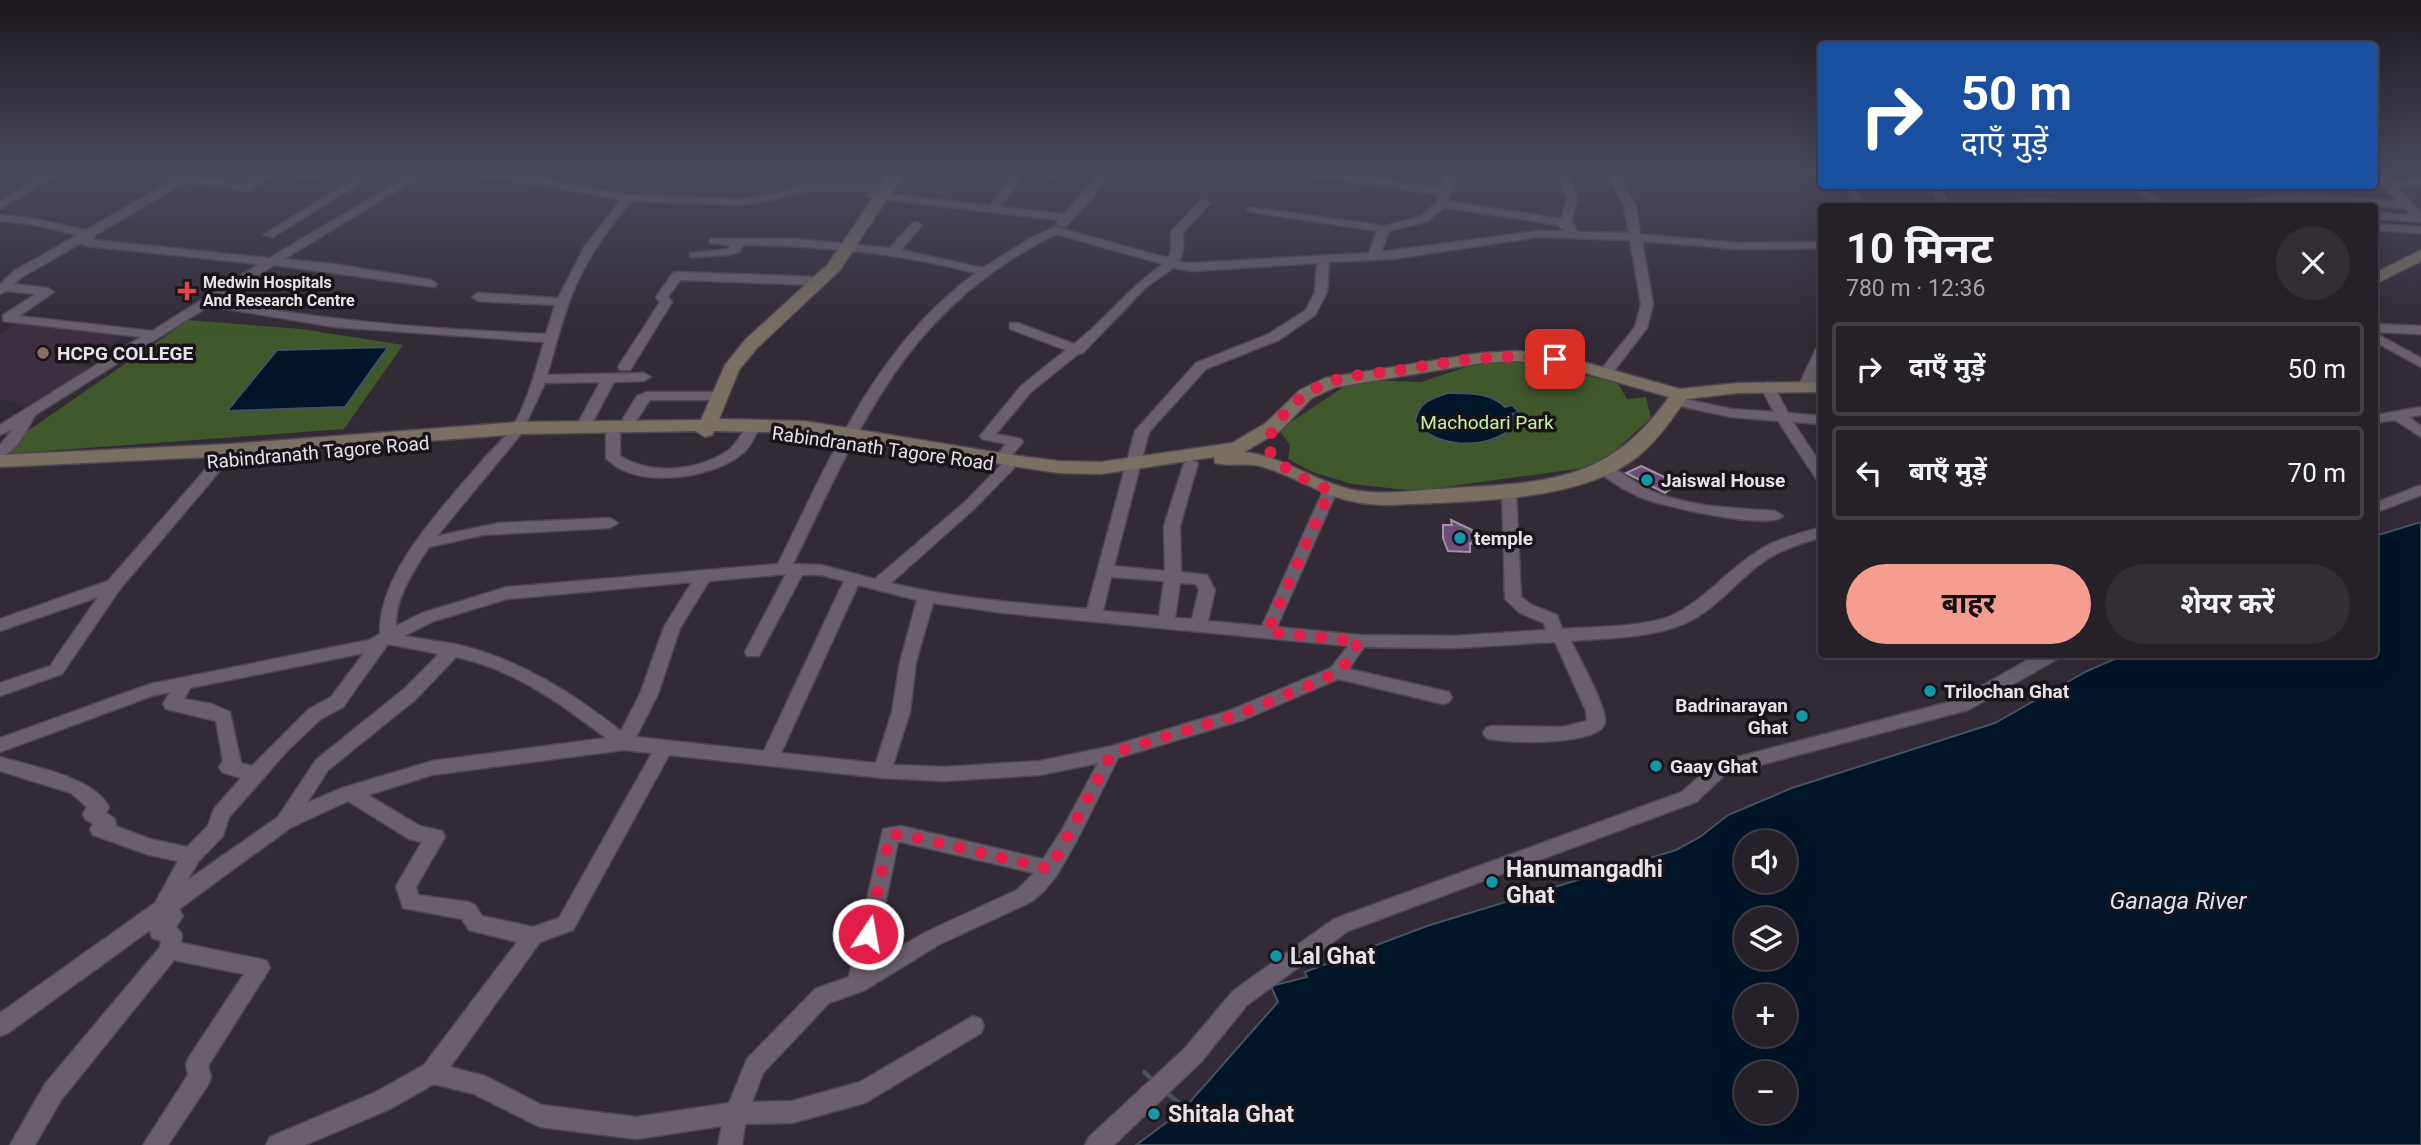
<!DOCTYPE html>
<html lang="hi">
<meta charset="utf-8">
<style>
body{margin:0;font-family:Roboto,"Noto Sans Devanagari",sans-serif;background:#322d34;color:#f1f3f6;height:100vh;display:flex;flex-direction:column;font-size:26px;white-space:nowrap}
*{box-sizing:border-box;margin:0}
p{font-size:23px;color:#a4a3a8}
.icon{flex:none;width:38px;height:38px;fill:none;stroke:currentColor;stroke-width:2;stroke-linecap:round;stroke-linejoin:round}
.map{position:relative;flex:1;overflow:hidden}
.panel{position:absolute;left:1818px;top:203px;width:560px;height:455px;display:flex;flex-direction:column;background:#262028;border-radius:7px;box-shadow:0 7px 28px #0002,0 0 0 2px #423e45}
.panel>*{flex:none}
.banner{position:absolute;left:1818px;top:42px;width:560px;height:147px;border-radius:7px;box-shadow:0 7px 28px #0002,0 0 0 2px #423e45;background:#1a4fa0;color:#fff;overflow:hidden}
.fabs{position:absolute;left:1734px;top:830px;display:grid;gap:14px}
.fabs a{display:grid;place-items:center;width:63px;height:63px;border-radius:50%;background:#262028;box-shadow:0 7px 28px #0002,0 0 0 2px #423e45;font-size:35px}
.pin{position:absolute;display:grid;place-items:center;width:60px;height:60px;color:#fff;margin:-30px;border-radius:14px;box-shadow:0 4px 10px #0006}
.me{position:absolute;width:77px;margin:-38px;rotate:12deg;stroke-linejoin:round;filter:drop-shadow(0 0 5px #0008)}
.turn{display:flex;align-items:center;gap:24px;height:147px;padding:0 28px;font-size:32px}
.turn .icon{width:91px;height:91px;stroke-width:2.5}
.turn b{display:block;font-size:49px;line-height:60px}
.round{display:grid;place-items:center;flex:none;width:74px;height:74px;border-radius:37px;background:#322d34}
.summary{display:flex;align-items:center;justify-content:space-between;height:119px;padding:0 28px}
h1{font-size:42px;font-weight:700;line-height:52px}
.button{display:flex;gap:14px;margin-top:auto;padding:14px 28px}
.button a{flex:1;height:80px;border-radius:42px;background:#f59d8f;color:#111;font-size:28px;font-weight:700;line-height:80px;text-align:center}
.button a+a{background:#322d34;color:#f1f3f6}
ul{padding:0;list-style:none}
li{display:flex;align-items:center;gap:21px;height:94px;margin:0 14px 10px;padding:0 14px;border:4px solid #423e45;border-radius:7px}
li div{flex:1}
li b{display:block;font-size:26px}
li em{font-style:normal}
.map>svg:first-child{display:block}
</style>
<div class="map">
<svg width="2421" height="1145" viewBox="0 0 2421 1145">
<rect width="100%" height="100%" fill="#322a35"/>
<polygon fill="#3b2f40" points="21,321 128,334 78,365 91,367 28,405 0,399 0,334"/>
<g fill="#41582a">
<polygon points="189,320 301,329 403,345 344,429 5,454 20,436"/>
<polygon points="1517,362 1617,382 1627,399 1646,397 1651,418 1608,457 1583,468 1416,491 1352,484 1313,472 1288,459 1290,445 1279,430 1354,380 1421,382 1475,364"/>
</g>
<g fill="#001528" stroke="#455262" stroke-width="2" fill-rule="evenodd">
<polygon points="388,347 345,407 227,411 277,350"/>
<path d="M1448,393C1467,393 1491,392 1505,407L1512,405L1519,412L1512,414L1509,431C1481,449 1438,449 1415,422C1418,402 1430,399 1448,393Z"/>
<path d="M2421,522V1145H1136L1182,1111L1278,1002L1271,986L1307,977L1305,972L1427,926L1676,850L1700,837L1728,815L1792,788L1995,723L2087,671L2124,655L2375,654V536ZM1746,842H1785V880H1746ZM1746,919H1785V957H1746ZM1746,996H1785V1034H1746ZM1746,1073H1785V1111H1746Z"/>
</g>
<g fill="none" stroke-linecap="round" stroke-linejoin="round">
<g stroke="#455262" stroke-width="4.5">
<polyline points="1144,1072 1155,1082"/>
<polyline points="1164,1091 1182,1105 1182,1111 1186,1112"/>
</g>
</g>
<g fill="#6e4c7b" stroke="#9d93a1" stroke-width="2">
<polygon points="1641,466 1677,483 1665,493 1626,473"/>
<polygon points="1451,520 1472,530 1474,544 1470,543 1470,552 1448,551 1443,538 1443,525 1452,525"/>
</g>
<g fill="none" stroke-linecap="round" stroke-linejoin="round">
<g stroke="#4f4852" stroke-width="3">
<g id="street">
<polygon points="46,173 58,173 0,209 0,201"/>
<path d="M266,173H278L248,191L185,182L94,236L93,240L269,258L414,173H426L284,259L333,264L431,280L437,284L435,287L274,265L218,300C326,322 436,329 546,334L555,305L478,301L472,297L478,293L558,298L585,246L621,200L543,185L474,176L469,173H498L543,179L628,195L739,199L768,195L810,184L887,185L892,188L887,191L810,190L768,201L739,205L631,201C609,228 589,255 575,287C563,315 556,346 547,375L644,373L651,377L644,381L614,382L590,427L583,431L576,427L600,382L545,383L521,434L437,536L499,523L610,518L618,523L610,528L483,535L429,547C414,570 395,598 396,626L422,613L507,587L778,564C830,459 877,344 976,273C899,253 822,245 743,245L739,252L730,255L690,257V253L728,249L731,245L710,243V239H795L890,248L912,223L916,222L922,225L901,250L983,268L1031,238L1055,227L1168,258L1171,251V232L1200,201L1204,200L1210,203L1183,233V251L1179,262L1192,263L1369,253L1377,231L1252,212L1248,211V207L1384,226L1420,217L1437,202L1438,194L1313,176L1308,173H1334L1440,188L1447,173H1457L1448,201L1561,219L1567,199L1559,173H1569L1577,199L1571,223L1575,226L1577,232L1629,233L1624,207L1608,173H1618L1636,207L1640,234L1737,243L1822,242V248L1737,249L1642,241L1653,304L1647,328L1611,375L1606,376L1599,372L1635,327L1641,304L1630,240L1538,237L1393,259L1329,262L1327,292L1315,315L1279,340L1206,369L1149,432L1114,566L1165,571L1164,526L1184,463L1191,459L1198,463L1180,526L1181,572L1207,575L1215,590L1208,621L1262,626L1323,491L1330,486L1337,491L1277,627L1359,635L1455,636L1546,630L1544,623L1520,613L1505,599L1502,490L1509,485L1516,490L1521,597L1532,605L1557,615L1562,629C1591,627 1651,627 1675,614C1705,599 1724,574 1752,555C1772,540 1797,534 1822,527V537C1801,544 1781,549 1763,562C1735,582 1715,611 1683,624C1650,638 1607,638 1571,641C1579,658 1606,705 1605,722C1603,746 1504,744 1486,738L1483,733L1486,728L1492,726L1562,727L1587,721L1586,711L1555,642L1455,648L1364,647L1349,669L1449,692L1452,697L1449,702L1443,704L1338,679L1243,720L1118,758L1076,842L1057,875L1044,891L1031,902L940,944L865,990L829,1003L763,1073L752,1102L792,1101L860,1082L973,1016L981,1019L984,1026L981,1033L865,1103L792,1123L745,1124L742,1145H718L722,1126L636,1139L540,1127L474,1094L434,1084L390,1109L305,1145H266L270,1137L374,1093L424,1065L517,942L469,930L462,919L403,908L396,886L422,842L409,839L348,801L290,828L179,909L183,916L176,927L182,934L181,943L260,959L267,961L270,968L208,1066L211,1077L208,1085L168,1145H143L188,1075L186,1064L189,1057L244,974L174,960L61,1100L35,1145H10L45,1084L160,947L161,941L152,938L150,930L8,1033L0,1036V1013L155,903L178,861L149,855L93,835L90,829L93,824L85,819L83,814L87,807L71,793L0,771V757C31,766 94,777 109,807L106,813L114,818L116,823L115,826L150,839L187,847L208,826L214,809L241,778L222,772L219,767L223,761L216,721L166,709L163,704L170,692L152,696L0,752V738L150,684L369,640L380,634C378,573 443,507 481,462C491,450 505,439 513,426C529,399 535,371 544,342L335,327L209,306L35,415C26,431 18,451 0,457V445L13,429L0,435V425L141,337L3,321V315L36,294L6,291L0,294V284L14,271L78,235L30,224L0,221V215L30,218L86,230L179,177L246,184ZM1444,207L1557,225L1566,231H1538L1381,252L1389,231L1428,221ZM1056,234L1163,264C1130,287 1106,319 1074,344L1018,323H1010V329L1066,350L1021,386L980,436L982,439L1006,444L994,459L996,462L1003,463L965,502L875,579L821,565L793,564C863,421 905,310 1056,234ZM81,243L87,246L259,264L152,331L19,316L54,292L48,288L13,284L22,277ZM1317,263L1315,292L1306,310L1269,334L1196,363L1135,431L1087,609C1021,603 955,599 891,583L975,508L1013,469L1015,466L1013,463L1006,462L1023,442L1021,439L996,434L1031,392L1078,354L1083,353L1146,287L1173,268L1192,271ZM786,574L745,652L747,656H759L802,575H821L844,581L764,751L636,737L658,694L680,628L709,581ZM1111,577L1164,581L1159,616L1103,611ZM692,582L664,627L640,694L621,731C572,693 524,662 463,646C444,641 424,640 404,636L434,621L507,599ZM1180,583L1196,584L1199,590L1192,619L1175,618ZM858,585L917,600L900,662L892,712L876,763L781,753ZM933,603L1004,613L1348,646L1331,668L1231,710L1112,746L1040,761L944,767L893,765L910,712L916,662ZM388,644L439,654L404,689L316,760L278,817L188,880L198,862L223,836L229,817L246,798L288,750L321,719L343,707ZM364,653L331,697L309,709L252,766L241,763L230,712L212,704L184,699L190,688ZM456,657C513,669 560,703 606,738L432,761L342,788L307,803L328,770L416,699ZM624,750L652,753L559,918L533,927L482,916L475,905L468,902L418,895L416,887L445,837L442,831L420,826L368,795L432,775ZM669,755L882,778L944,781L1040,775L1098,763L1062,830L1043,859L901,826L883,829L849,977L815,989L747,1059L729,1103L636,1117L542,1105L485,1076L450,1067L540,942L573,930ZM898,842H901L1034,873L1017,890L926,932L873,963Z"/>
<path d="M287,173H323C314,182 296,180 287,173Z"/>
<polygon points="364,173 376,173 273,237 263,235"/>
<polygon points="1015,173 1025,173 1000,207 1065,214 1099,173 1109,173 1092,198 1066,226 1062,227 1056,224 1059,220 871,198 866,195 871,192 990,206"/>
<polygon points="1053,173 1064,173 1055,180 1050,177"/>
<path d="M2375,173H2383L2389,180L2421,181V187L2396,186L2421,213V222L2375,219V213L2411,215L2404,208L2302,202L2240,206C2269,185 2361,199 2397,201L2375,177Z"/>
<polygon points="1845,186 1855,186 1863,206 1853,206"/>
<polygon points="1930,186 1940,186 1947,200 1946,202 1938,202"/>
<polygon points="2130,186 2141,186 2169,206 2157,206"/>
<polygon points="2035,199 2083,203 2089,206 1993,206 1999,203"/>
<polygon points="2375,224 2421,227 2421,233 2375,230"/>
<polygon points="677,272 818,277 824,281 818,285 680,280 668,297 672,302 632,367 630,370 620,370 618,367 660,302 656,297 673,273"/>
<polygon points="2375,324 2421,326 2421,334 2375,332"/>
<polygon points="2375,333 2421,358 2421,367 2375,342"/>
<path d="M1822,345C1822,360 1820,384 1805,391L1800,390L1798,387L1816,349Z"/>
<polygon points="1767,382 1774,386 1788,413 1822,416 1822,424 1793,422 1822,466 1822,482 1817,480 1778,421 1731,417 1670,404 1668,401 1675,397 1731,409 1774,412 1760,386"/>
<polygon points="647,392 720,392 727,396 720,400 650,400 630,430 620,430 618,427 637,396"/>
<polygon points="2421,407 2421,415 2409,417 2421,426 2421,437 2395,420 2375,423 2375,415"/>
<path d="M751,427L758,431C753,439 750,447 743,453C713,479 634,490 606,458V433L613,429L620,433V456C652,476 698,471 729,450C738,443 741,430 751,427Z"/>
<polygon points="230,446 235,447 237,450 235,453 120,589 62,674 0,696 0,683 50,666 98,597 0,631 0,619 108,581 225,447"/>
<path d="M1603,464C1620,469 1635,484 1651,491C1690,507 1733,508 1775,511L1783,516C1769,531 1661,506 1640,497C1625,491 1611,481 1598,472L1596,469L1598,466Z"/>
<polygon points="2421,485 2421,495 2375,513 2375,503"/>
<polygon points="2038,654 2061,654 2059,658 1968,710 1726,774 1696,802 1348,931 1247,1005 1201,1062 1114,1145 1085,1145 1089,1137 1185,1048 1233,991 1334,919 1682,792 1714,763 1957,700"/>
</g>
</g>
<g stroke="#4f4852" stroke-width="3">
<g id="secondary">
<path d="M890,173H904L840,270L757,348L739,370L719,419L804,421L1013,455L1058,461L1101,462L1232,443L1266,423L1300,390L1325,378L1481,353L1516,351L1555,354L1680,389L1738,383L1822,382V392L1738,393L1686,399C1670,422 1653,447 1629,463C1567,503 1464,501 1392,505C1333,506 1314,484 1264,467C1247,462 1231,467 1215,463L1214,457L1101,474L1058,473L804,433L714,431L712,435L705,437L696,431L519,434L230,456L0,467V455L230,444L519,422L701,420L725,365L745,340L828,264ZM1516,361L1554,364L1669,397C1606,487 1539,482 1439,489C1409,491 1378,496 1349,489C1312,480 1282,456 1244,452L1280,431L1312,398L1336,387L1481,363Z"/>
<polygon points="2421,250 2421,261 2375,284 2375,273"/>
</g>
</g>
<use href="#street" fill="#695f6d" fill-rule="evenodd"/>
<use href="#secondary" fill="#796f62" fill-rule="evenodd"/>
</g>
<linearGradient id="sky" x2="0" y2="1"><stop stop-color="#1c171d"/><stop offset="0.52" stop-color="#494a5c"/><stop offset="1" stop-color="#494a5c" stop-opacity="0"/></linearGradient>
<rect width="2421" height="333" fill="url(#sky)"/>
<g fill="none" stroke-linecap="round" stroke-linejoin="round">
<path stroke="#e11d48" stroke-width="12" stroke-dasharray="0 21.6" d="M868,934L890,835L901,834L1050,869L1112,753L1237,715L1320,681L1337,672L1346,663L1359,641L1267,632L1330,491C1307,480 1276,468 1266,444C1276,419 1296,398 1320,386C1343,375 1370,374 1394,371C1448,362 1501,352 1555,359"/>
</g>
<path fill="#e0444e" stroke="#181419" stroke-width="2.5" d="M183.5 280.5h7v7h7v7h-7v7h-7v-7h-7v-7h7z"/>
<circle fill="#8d6e63" stroke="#181419" stroke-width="2.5" cx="43" cy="353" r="7"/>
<g fill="#0f9aa8" stroke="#181419" stroke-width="2.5">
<circle cx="1647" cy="480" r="7"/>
<circle cx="1460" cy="538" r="7"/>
<circle cx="1930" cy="691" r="7"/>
<circle cx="1802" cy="716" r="7"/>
<circle cx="1656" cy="766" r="7"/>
<circle cx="1492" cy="882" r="7"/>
<circle cx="1276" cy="956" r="7"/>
<circle cx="1154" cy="1114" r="7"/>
</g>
<g text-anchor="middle" stroke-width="7" stroke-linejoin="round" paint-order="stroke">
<g font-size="16" font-weight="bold" fill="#e7e1e9" stroke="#181419" text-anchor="start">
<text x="203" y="288">Medwin Hospitals<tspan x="203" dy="18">And Research Centre</tspan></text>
</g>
<g font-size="19" font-weight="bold" fill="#e7e1e9" stroke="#181419" text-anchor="start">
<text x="57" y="360">HCPG COLLEGE</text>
<text x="1661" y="487">Jaiswal House</text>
<text x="1474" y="545">temple</text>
<text x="1944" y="698">Trilochan Ghat</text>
<text x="1788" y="712" text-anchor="end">Badrinarayan<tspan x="1788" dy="22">Ghat</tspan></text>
<text x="1670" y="773">Gaay Ghat</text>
</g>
<g font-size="19" fill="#c7f2a0" stroke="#181419">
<text x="1487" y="429">Machodari Park</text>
</g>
<g font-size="19" fill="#e7e1e9" stroke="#181419">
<text transform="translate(883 448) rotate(8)" y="7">Rabindranath Tagore Road</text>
<text transform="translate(318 452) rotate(-5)" y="7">Rabindranath Tagore Road</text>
</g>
<g font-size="23" font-weight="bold" fill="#e7e1e9" stroke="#181419" text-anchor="start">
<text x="1506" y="877">Hanumangadhi<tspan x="1506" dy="26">Ghat</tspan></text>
<text x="1290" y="964">Lal Ghat</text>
<text x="1168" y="1122">Shitala Ghat</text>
</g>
<g font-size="24" font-style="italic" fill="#d7e6f2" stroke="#181419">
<text x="2178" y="909">Ganaga River</text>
</g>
</g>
</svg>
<div class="fabs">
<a><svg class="icon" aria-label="sound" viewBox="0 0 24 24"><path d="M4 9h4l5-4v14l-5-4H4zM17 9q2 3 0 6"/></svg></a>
<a><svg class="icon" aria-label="layers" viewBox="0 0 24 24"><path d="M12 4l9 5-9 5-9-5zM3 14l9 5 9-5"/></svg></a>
<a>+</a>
<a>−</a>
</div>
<div class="pin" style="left:1555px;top:359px;background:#d93025"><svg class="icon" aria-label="arrive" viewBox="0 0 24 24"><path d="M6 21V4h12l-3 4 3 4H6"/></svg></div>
<svg class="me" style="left:868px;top:934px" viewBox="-20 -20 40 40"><circle r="17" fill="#e11d48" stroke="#fff" stroke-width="3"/><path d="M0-11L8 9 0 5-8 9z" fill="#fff"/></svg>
<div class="banner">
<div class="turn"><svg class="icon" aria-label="right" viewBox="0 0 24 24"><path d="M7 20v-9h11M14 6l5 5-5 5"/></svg><div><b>50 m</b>दाएँ मुड़ें</div></div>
</div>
<section class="panel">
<div class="summary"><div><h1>10 मिनट</h1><p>780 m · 12:36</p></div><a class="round"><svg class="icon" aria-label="close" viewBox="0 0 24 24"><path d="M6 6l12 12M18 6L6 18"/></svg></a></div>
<ul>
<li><svg class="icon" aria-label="right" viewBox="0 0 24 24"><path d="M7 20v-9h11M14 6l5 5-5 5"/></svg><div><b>दाएँ मुड़ें</b></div><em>50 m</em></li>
<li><svg class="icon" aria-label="left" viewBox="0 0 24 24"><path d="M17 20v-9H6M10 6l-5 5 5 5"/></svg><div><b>बाएँ मुड़ें</b></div><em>70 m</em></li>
</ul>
<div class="button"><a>बाहर</a><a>शेयर करें</a></div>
</section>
</div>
